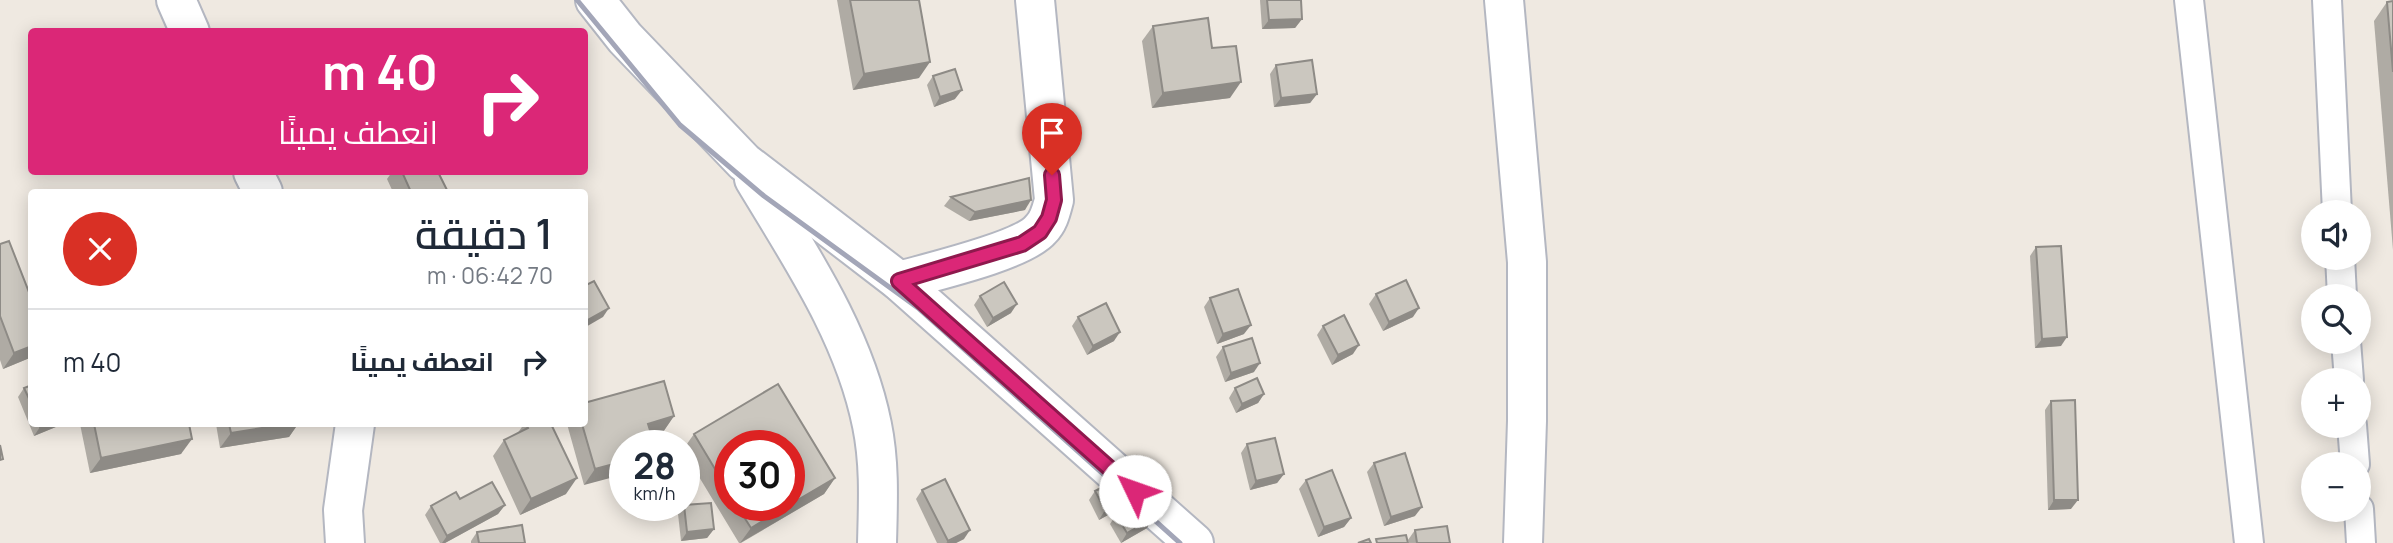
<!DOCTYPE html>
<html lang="ar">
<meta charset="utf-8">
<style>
body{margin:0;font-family:Manrope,Cairo,sans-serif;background:#f2f2f3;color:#1f2937;direction:rtl;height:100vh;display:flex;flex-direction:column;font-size:26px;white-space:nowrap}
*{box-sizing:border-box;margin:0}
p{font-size:23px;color:#747a83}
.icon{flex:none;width:38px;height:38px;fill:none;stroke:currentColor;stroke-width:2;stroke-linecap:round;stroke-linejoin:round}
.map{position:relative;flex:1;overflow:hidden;direction:ltr}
.side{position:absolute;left:28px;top:189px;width:560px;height:238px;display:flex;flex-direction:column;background:#fff;border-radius:7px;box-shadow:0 4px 18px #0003;direction:rtl}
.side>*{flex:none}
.guide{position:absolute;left:28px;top:28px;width:560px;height:147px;border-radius:7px;box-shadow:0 4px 18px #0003;direction:rtl;background:#db2777;color:#fff;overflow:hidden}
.tools{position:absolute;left:2301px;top:200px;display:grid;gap:14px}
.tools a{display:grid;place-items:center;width:70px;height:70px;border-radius:50%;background:#fff;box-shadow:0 4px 18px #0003;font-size:35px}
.speed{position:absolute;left:609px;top:430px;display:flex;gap:14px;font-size:35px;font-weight:700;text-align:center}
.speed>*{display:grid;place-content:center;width:91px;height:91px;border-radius:50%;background:#fff;box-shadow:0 4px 18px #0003;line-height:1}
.speed small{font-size:18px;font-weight:400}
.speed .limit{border:10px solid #d22;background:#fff;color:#111}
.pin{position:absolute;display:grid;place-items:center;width:60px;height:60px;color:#fff;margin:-72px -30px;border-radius:50% 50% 50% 0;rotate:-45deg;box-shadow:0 0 7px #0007}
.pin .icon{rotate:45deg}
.me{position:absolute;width:77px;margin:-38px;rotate:312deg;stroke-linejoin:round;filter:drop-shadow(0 0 5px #0008)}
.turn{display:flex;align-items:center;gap:24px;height:147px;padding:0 35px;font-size:32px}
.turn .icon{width:91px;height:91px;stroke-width:2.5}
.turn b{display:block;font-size:49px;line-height:60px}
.round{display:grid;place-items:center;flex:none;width:74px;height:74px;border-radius:37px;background:#f2f2f3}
.head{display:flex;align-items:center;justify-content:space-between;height:119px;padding:0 35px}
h1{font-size:42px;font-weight:600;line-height:52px}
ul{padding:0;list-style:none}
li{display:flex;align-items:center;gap:21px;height:105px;padding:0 35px;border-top:2px solid #e0e1e3}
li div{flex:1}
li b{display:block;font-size:26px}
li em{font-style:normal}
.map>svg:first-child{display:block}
</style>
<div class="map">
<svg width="2393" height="543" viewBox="0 0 2393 543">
<rect width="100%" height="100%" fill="#efe9e1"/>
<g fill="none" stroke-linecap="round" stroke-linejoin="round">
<g stroke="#b4b7c1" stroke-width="32">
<g id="service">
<polyline points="2189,0 2249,543"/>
<polyline points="2327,0 2337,212"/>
<polyline points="2340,257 2342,296"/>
<polyline points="2346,341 2349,380"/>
<polyline points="2352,425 2355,464"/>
<polyline points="2359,509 2361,543"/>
</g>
</g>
<g stroke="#b4b7c1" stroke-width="42">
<g id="minor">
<polyline points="176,0 190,32"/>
<polyline points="595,0 625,38 744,162 899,281 1194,543"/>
<polyline points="1504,0 1527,262 1527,421 1523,543"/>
<polyline points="253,172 263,192"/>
<path d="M754,179C801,257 854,335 872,425C880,464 878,504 877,543"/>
<path d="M899,281C931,272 1023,251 1041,229C1049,221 1051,211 1054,200L1035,0"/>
<polyline points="345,543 343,510 355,424"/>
</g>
</g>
<use href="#service" stroke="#fff" stroke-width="28"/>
<use href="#minor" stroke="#fff" stroke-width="38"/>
<polyline stroke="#a3a6b8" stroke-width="5" points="577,0 680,125 764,196 918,308 1180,543"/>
</g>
<g fill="#afaba4" fill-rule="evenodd">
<polygon points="837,0 919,0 919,78 853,90"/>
<polygon points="1260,0 1301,0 1302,19 1295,28 1262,29"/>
<polygon points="2393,1 2393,250 2374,21 2387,2"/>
<polygon points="1153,26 1212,48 1230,98 1152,108 1142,41"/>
<polygon points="1276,65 1317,94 1310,103 1274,107 1270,74"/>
<polygon points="933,76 955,99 934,107 927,85"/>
<polygon points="392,172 447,172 440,175 448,192 393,192 387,179"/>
<polygon points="951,197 1025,210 969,221 944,206"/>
<polygon points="0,244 32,300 32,357 3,369 0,360"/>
<polygon points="2036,247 2061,346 2035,348 2030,256"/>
<polygon points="1376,294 1413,317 1383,331 1369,304"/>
<polygon points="980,296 1011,313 987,327 974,305"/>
<polygon points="1210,298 1244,334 1217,344 1204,307"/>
<polygon points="1078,317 1114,341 1087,355 1072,326"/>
<polygon points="1323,326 1353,354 1332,365 1317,335"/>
<polygon points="1223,347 1254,372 1225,382 1216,357"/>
<path d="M778,384L835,478L824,494L741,543H739L684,452V448L694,434ZM730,446H789V506H730Z"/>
<polygon points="32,385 32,424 63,424 34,436 18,397 24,388"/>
<polygon points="1235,388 1264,394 1258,403 1236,413 1229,398"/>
<polygon points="2051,401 2071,509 2048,510 2045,410"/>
<polygon points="674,416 663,432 652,435 584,485 567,424 584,424"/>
<polygon points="80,424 189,424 181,454 90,473"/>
<polygon points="216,424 298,424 289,437 220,448"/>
<polygon points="524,424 551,424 566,494 520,515 493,456 504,440 517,434"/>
<polygon points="1247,444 1284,474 1277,483 1250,490 1241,453"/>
<polygon points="1374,463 1415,516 1384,526 1367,472"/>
<polygon points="1306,480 1351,518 1344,527 1318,537 1299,489"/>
<polygon points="922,490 964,539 956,543 937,543 916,499"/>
<polygon points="1095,491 1126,505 1099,520 1089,500"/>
<polygon points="460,499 505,505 498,514 445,543 440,543 425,515 431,506"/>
<polygon points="684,506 714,529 707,538 681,541 678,514"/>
<polygon points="1116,515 1147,528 1121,543 1110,524"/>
<polygon points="1415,530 1450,543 1409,543 1408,540"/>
<polygon points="477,532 525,543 471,543 471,541"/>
</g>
<g fill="#8e8b86">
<polygon points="1302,19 1295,28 1262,29 1269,20"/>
<polygon points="930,62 919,78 853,90 864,74"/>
<polygon points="1241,82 1230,98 1152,108 1163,93"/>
<polygon points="962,90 955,99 934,107 940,97"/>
<polygon points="1317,94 1310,103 1274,107 1281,98"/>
<polygon points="1031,200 1025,210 969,221 975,212"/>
<polygon points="1017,304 1011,313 987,327 993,318"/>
<polygon points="609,308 603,317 584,328 584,322"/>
<polygon points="1419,308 1413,317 1383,331 1389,322"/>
<polygon points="1251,325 1244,334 1217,344 1223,334"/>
<polygon points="1120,332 1114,341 1087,355 1093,346"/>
<polygon points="2067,337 2061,346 2035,348 2042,339"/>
<polygon points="1359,345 1353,354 1332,365 1338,355"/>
<polygon points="32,346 32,357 3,369 14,353"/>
<polygon points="1260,363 1254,372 1225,382 1231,373"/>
<polygon points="1264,394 1258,403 1236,413 1242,404"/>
<polygon points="674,416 663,432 638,439 648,424"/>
<polygon points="49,424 63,424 34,436 40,427"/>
<polygon points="287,424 298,424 289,437 220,448 231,433"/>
<polygon points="192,439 181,454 90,473 101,458"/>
<polygon points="625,461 625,474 584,485 595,469"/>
<polygon points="1284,474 1277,483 1250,490 1256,481"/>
<polygon points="577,478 566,494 520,515 531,499"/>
<polygon points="835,478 824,494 740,543 751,528"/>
<polygon points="1132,496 1126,505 1099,520 1105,510"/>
<polygon points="2054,500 2078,500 2071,509 2048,510"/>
<polygon points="505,505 498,514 445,543 442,543 447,536"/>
<polygon points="1422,507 1415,516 1384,526 1391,517"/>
<polygon points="1153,518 1147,528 1121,543 1127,533"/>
<polygon points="1351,518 1344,527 1318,537 1324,527"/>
<polygon points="714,529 707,538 681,541 687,532"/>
<polygon points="970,530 964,539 956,543 946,543"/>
</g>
<g fill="#cbc7bf" stroke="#8e8b86" stroke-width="2">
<polygon points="850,0 919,0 930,62 864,74"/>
<polygon points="1267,0 1301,0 1302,19 1269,20"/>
<polygon points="2393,1 2393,72 2387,2"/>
<polygon points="1208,18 1212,48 1236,46 1241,82 1163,93 1153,26"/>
<polygon points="1312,60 1317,94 1281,98 1276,65"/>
<polygon points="955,69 962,90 940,97 933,76"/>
<polygon points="402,172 438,172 448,192 411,192"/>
<polygon points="1029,178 1031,200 975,212 951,197"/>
<polygon points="9,241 32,300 32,346 14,353 0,316 0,244"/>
<polygon points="2061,246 2067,337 2042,339 2036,247"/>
<polygon points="1406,280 1419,308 1389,322 1376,294"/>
<polygon points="594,281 609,308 584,322 584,286"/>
<polygon points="1004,282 1017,304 993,318 980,296"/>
<polygon points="1238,289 1251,325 1223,334 1210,298"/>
<polygon points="1106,303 1120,332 1093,346 1078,317"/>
<polygon points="1344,315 1359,345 1338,355 1323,326"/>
<polygon points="1252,338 1260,363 1231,373 1223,347"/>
<polygon points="1257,378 1264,394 1242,404 1235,388"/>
<polygon points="664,381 674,416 648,424 655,446 625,446 625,461 595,469 582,424 584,424 584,403"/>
<polygon points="778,384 835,478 789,505 789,446 730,446 730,494 694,434"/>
<polygon points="32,385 32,405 24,388"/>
<polygon points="2075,400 2078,500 2054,500 2051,401"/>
<polygon points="39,424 49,424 40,427"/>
<polygon points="94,424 189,424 192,439 101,458"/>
<polygon points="229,424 287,424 231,433"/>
<polygon points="526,424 551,424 577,478 531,499 504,440 528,428"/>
<polygon points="1275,438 1284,474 1256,481 1247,444"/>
<polygon points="0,445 3,459 0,460"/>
<polygon points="1405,453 1422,507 1391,517 1374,463"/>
<polygon points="1332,470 1351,518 1324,527 1306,480"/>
<polygon points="1122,477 1132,496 1105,510 1095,491"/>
<polygon points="945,479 970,530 948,541 922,490"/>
<polygon points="492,482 505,505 447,536 431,506 456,492 460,499"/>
<polygon points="1142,500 1153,518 1127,533 1116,515"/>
<polygon points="711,503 714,529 687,532 684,505"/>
<polygon points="737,506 788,506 751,528"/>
<polygon points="522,525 525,543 479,543 477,532"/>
<polygon points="1447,526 1450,543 1417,543 1415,530"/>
<polygon points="1406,535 1408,543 1377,543 1376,539"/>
<polygon points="1369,539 1371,543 1358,543"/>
</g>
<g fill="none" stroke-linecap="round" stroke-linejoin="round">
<g stroke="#8e194d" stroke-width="18">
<polyline id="route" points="1052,175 1054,200 1049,218 1040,232 1022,244 899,281 1135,491"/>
</g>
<use href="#route" stroke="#db2777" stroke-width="12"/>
</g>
</svg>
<div class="tools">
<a><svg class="icon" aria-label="sound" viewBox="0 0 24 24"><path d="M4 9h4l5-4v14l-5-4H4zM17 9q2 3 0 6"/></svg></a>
<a><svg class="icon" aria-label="search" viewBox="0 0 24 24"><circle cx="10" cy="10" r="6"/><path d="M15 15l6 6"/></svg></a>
<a>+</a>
<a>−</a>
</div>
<div class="speed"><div>28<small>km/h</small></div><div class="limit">30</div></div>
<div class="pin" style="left:1052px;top:175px;background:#d93025"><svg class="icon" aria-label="arrive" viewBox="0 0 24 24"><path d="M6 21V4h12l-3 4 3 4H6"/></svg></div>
<svg class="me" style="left:1135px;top:491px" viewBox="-20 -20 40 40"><circle r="19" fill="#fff"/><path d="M0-13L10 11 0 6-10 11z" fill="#db2777"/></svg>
<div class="guide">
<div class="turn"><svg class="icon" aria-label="right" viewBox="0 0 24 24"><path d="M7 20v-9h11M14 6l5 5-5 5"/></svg><div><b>40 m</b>انعطف يمينًا</div></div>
</div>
<section class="side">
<div class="head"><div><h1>1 دقيقة</h1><p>70 m · 06:42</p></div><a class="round" style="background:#d93025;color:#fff"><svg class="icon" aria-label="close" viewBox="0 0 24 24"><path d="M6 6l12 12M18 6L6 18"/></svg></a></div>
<ul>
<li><svg class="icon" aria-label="right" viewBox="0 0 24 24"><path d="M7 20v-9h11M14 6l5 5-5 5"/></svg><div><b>انعطف يمينًا</b></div><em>40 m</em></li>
</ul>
</section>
</div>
